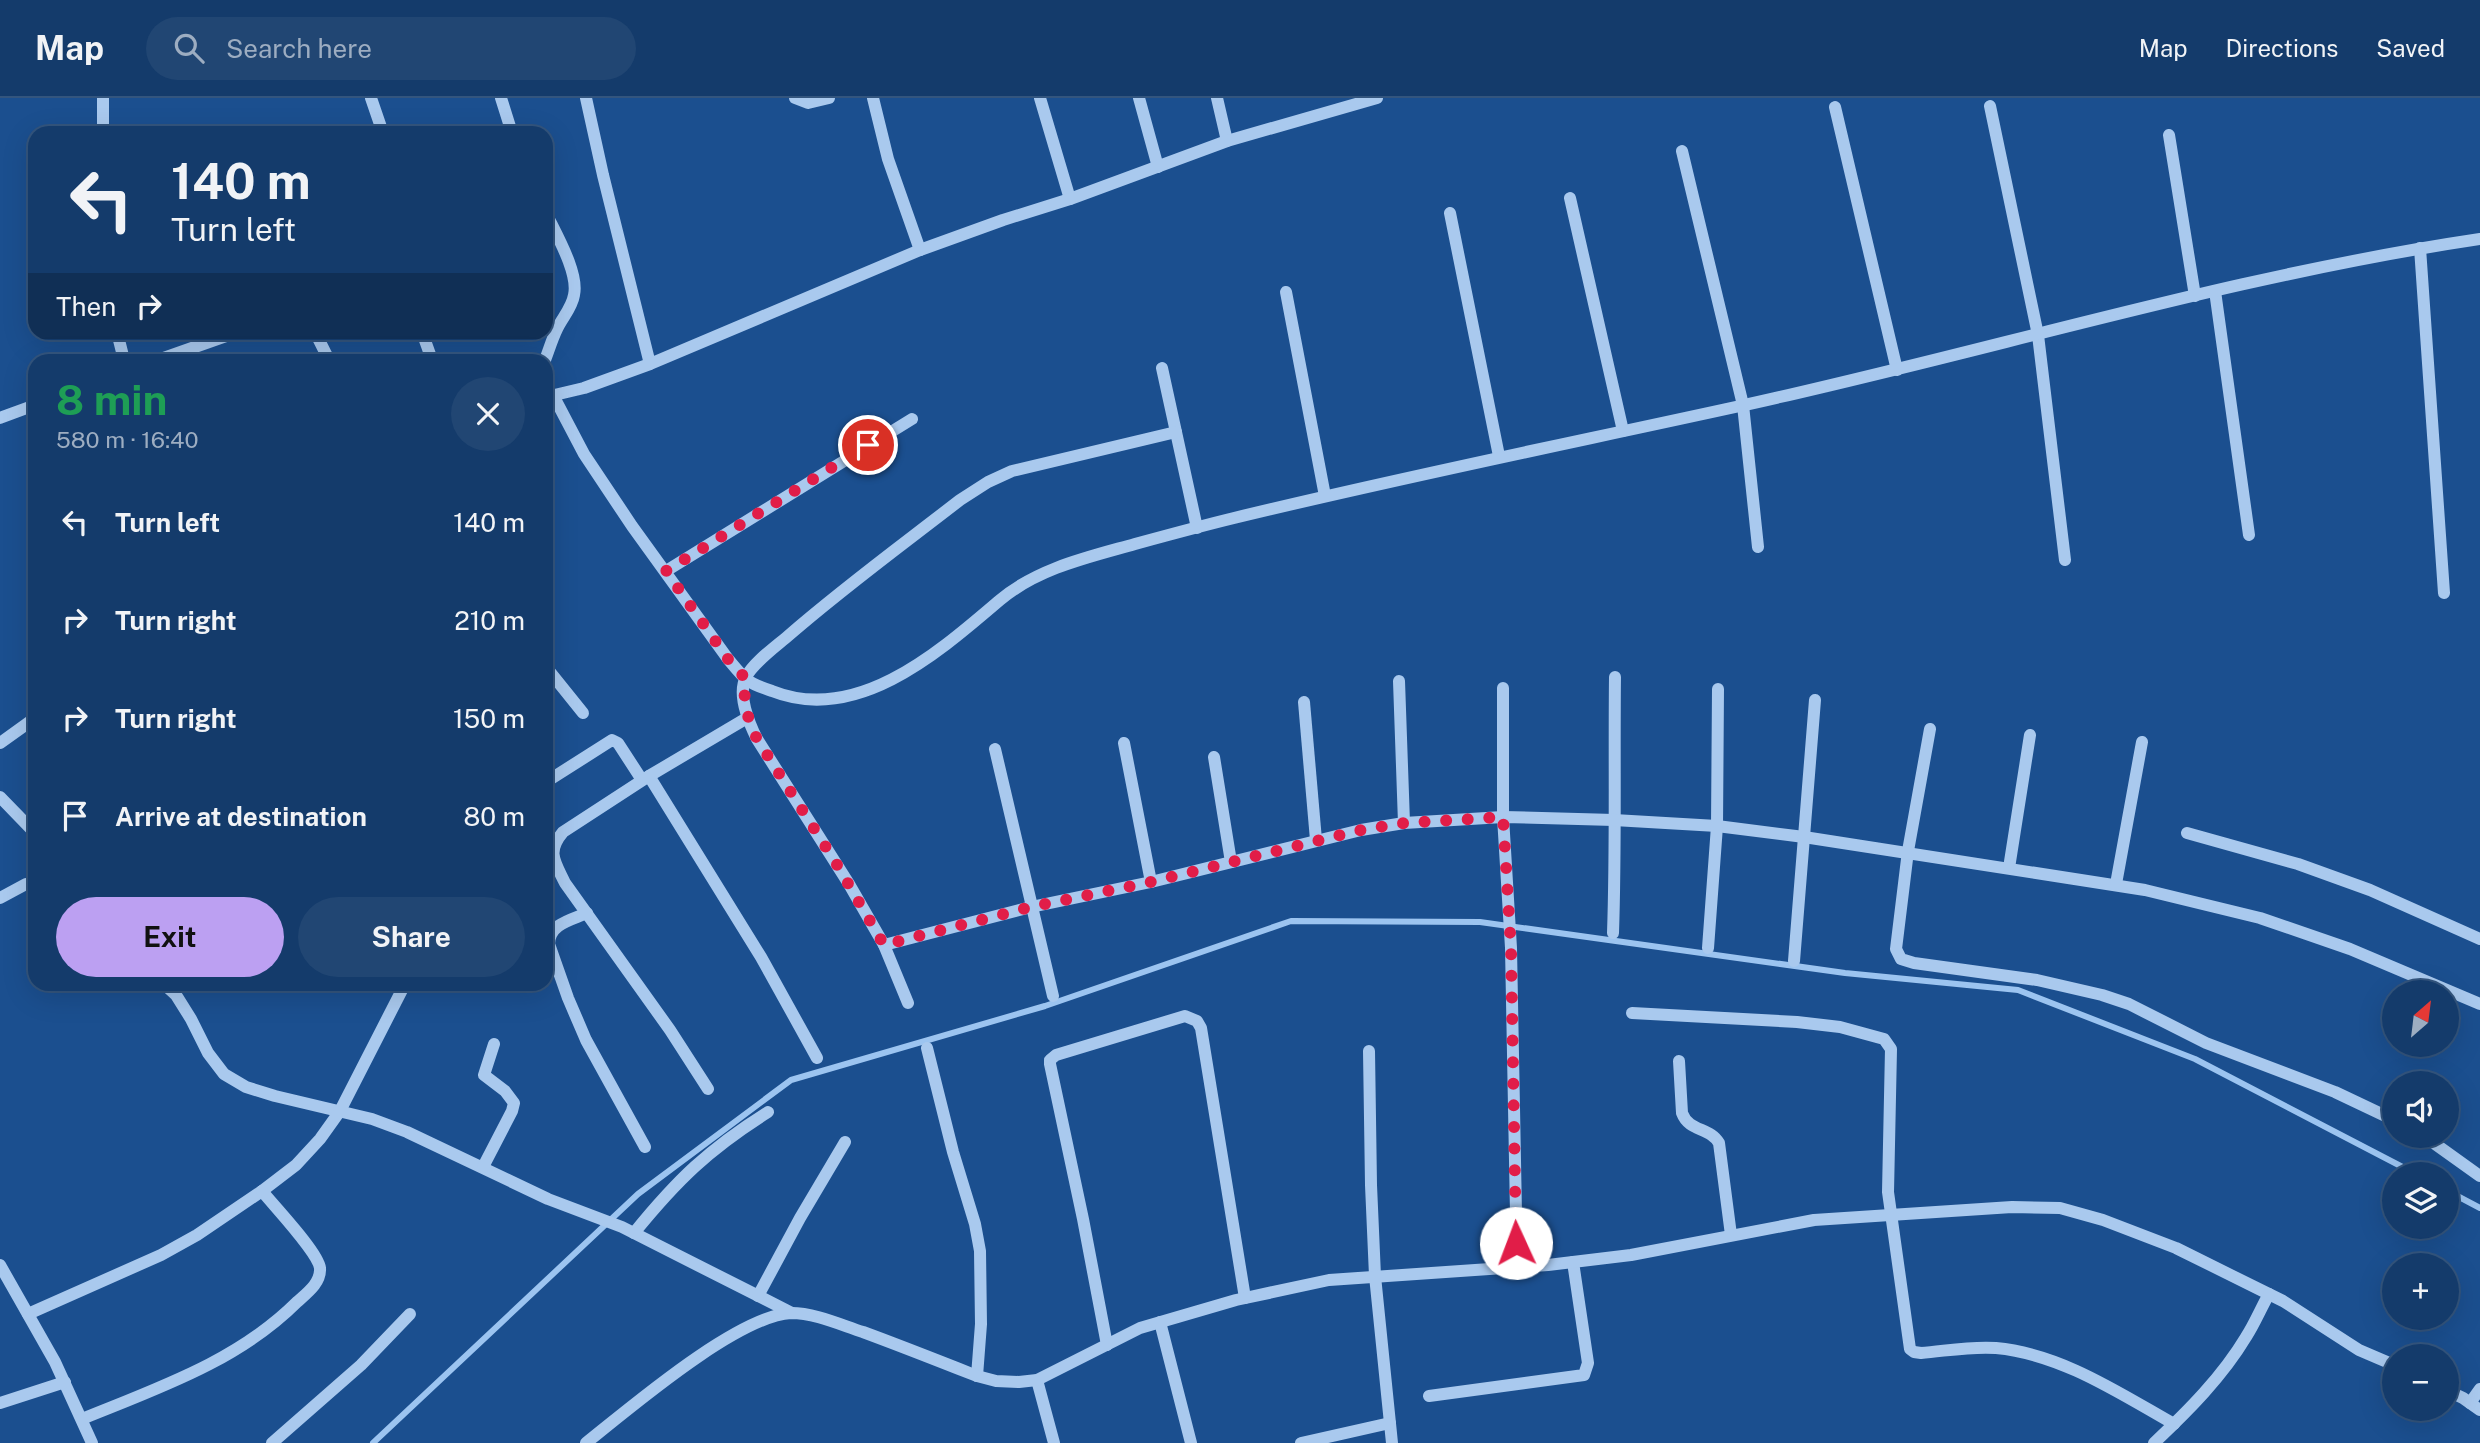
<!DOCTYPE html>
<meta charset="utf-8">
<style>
body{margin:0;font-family:"Public Sans",sans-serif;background:#214673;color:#f1f3f6;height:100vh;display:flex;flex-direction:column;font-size:26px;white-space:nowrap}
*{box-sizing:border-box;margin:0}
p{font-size:23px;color:#9dadc1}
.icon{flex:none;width:38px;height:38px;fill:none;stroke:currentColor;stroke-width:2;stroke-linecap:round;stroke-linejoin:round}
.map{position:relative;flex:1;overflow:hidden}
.panel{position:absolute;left:28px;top:256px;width:525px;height:637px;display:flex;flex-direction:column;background:#143b6b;border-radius:21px;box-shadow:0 7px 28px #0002,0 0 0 2px #33557e}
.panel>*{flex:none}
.guide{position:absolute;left:28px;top:28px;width:525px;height:214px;border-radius:21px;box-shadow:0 7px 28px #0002,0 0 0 2px #33557e;background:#143b6b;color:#f1f3f6;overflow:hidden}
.needle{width:46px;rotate:28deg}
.fabs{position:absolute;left:2382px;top:882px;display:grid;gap:14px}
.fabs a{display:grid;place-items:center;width:77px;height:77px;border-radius:50%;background:#143b6b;box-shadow:0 7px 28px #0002,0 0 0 2px #33557e;font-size:35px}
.pin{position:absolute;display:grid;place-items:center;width:60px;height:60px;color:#fff;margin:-30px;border:4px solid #fff;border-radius:50%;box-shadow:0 2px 7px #0007}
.me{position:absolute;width:77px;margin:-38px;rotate:358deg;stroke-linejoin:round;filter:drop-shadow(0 0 5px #0008)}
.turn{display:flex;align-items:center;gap:24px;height:147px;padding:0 28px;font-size:32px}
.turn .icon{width:91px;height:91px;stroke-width:2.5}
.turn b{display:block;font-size:49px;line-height:60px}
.then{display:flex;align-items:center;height:66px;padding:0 28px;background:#0003;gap:14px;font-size:26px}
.round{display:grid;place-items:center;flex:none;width:74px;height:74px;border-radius:37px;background:#214673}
.overview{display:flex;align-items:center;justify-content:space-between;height:119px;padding:0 28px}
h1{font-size:42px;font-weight:700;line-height:52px;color:#1e9e55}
.button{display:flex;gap:14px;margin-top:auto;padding:14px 28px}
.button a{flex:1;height:80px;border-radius:42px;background:#bca0f2;color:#111;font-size:28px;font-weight:700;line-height:80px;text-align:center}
.button a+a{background:#214673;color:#f1f3f6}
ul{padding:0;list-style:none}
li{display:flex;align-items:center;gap:21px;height:98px;padding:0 28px}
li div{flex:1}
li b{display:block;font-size:26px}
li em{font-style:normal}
header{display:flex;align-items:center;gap:42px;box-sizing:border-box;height:98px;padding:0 35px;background:#143b6b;border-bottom:2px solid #33557e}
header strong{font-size:33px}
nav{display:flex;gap:38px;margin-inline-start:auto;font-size:24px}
.search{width:490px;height:63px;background:#214673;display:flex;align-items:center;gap:18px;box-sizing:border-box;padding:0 24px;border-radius:38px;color:#9dadc1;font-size:26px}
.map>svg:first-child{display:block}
</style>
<header>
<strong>Map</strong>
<div class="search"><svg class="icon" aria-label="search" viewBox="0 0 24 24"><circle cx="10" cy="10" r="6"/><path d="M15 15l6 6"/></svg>Search here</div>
<nav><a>Map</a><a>Directions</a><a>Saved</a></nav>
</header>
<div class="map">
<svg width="2480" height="1345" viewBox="0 0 2480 1345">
<rect width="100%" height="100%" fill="#1b4f8f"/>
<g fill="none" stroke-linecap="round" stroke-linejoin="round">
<g stroke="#9cc4f0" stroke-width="6">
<polyline points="2446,1092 2480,1110"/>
<polyline points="373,1345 638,1096 791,982 1045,908 1291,823 1480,824 1845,875 2018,892 2195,961 2416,1076"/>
</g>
<g stroke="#a9c9ee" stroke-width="12">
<polyline points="103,0 103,35"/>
<polyline points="371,0 383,35"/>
<polyline points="501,0 512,35"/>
<polyline points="586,0 603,77 650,266"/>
<polyline points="795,0 808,5 829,0"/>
<polyline points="873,0 888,61 920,152"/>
<polyline points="1040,0 1070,101"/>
<polyline points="1139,0 1158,69"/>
<polyline points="1217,0 1227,43"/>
<polyline points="1990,8 2038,237 2065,462"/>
<polyline points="1835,9 1897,272"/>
<polyline points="2169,37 2195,198"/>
<polyline points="1682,53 1743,307 1758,449"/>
<polyline points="1570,100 1623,333"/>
<polyline points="1450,115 1499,358"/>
<polyline points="2420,150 2444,495"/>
<polyline points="2215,193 2249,437"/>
<polyline points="1286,194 1325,398"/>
<polyline points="117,234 124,262"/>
<polyline points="315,234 329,262"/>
<polyline points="422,234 432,262"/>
<polyline points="158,262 226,238"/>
<path d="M545,262C549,252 552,241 557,231C562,220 572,210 574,197C579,175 556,136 546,115"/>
<polyline points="1162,270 1197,430"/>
<path d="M553,297L584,356L632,428L728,561C734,568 740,576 747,582C754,587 763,590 772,593C857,627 939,554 1000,502C1038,470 1089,459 1135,446C1168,437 1201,428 1234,420C1402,379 1571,345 1740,308C1987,254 2230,178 2480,141"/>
<polyline points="546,299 584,290 650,266 920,152 1003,122 1070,101 1227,43 1377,0"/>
<polyline points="0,320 35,307"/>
<polyline points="666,473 912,321"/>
<polyline points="546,569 583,615"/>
<polyline points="1399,583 1404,725"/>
<polyline points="1503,590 1503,719 1511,850 1517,1169"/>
<polyline points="1304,604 1316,742"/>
<polyline points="1930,631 1908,753 1896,851 1901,861 1914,865 2037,882 2102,897 2129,906 2206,945 2335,994 2394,1022"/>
<polyline points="0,645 35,620"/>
<polyline points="1124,645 1151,784"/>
<polyline points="995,651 1053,898"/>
<polyline points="1214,659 1231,764"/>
<polyline points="649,678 761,859 817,960"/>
<polyline points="546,684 612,642 618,645 642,682"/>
<polyline points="0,699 35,735"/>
<polyline points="2187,735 2298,766 2370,792 2480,841"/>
<polyline points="2009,770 2030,637"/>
<polyline points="2116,786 2142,644"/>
<polyline points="0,800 26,786"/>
<path d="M587,815C571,822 549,826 549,846L568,900L586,942L645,1049"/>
<path d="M1613,835C1616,749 1614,664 1615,579"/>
<polyline points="884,847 1031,809 1151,784 1361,732 1404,725 1503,719 1614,722 1717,728 1804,739 2145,792 2260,820 2350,851 2480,906"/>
<polyline points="1708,850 1717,728 1718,591"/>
<polyline points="1794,863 1815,602"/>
<polyline points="164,886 176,897 191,921 208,955 224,976 246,989 275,998 372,1021 407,1034 548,1101 622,1129 792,1215"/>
<path d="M908,905L884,847L849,786L757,641C749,625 737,596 746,579C753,565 775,549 788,538C843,490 902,447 960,402L988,384L1012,373L1176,334"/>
<path d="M1632,915L1797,924L1840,929L1884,941L1891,951L1888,1094L1910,1251L1914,1254L1921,1255C1946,1253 1971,1248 1996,1250C2061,1256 2119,1295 2174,1326"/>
<polyline points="927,950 953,1054 975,1126 980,1153 981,1226 977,1278"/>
<polyline points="1369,953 1371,1087 1375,1178 1392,1345"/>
<path d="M1679,963L1682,1015C1689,1034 1710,1029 1719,1045L1731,1137"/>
<path d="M708,991L670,932L565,785C555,764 546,754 563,734L649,678L747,620"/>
<polyline points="2424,1038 2480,1078"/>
<polyline points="483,1069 512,1013 514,1005 505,993 484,977 494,946"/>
<path d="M634,1135C677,1082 709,1051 768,1014"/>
<polyline points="0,1167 55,1264 92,1345"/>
<polyline points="758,1198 800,1120 845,1044"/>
<polyline points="28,1216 161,1157 197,1137 262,1093 296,1067 320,1041 340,1013 405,886"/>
<polyline points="1160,1224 1191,1345"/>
<polyline points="1107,1247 1083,1121 1050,966 1050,962 1056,957 1185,918 1197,923 1201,930 1245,1200"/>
<polyline points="1037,1282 1054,1345"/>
<polyline points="2446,1292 2463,1300 2480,1312"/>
<polyline points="1429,1298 1584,1277 1588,1265 1573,1164"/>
<polyline points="0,1305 65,1284"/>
<polyline points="2470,1305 2480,1291"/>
<path d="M82,1321C158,1290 238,1263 297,1204C307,1195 321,1185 320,1170C318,1154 274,1108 262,1093"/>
<polyline points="272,1345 361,1267 410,1216"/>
<path d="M586,1345C630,1310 737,1218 791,1215C815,1215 841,1227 863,1234C901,1248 939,1263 977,1278L996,1283L1019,1284L1037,1282L1140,1230L1236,1202L1329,1182L1548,1167L1631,1157L1814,1122L2012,1109L2060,1110L2103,1122L2176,1150L2283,1203L2359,1252L2394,1267"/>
<polyline points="1301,1345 1390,1325"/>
<path d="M2154,1345C2188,1313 2222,1279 2246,1239C2255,1225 2261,1210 2269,1196"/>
</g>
</g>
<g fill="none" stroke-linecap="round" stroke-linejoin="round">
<path stroke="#e11d48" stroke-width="12" stroke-dasharray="0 21.6" d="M868,347L666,473L728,561L745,580C743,604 747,620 757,641L836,765L884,847L1031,809L1151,784L1361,732L1404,725L1503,719L1511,850L1516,1145"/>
</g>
</svg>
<div class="fabs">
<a><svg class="needle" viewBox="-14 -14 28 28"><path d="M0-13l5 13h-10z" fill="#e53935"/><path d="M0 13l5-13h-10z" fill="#9dadc1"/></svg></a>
<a><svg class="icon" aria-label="sound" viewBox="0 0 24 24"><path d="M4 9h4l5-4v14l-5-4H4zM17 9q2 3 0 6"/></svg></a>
<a><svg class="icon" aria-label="layers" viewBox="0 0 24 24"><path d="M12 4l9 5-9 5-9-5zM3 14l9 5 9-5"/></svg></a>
<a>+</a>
<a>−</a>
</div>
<div class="pin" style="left:868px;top:347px;background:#d93025"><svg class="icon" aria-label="arrive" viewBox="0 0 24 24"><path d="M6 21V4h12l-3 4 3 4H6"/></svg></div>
<svg class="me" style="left:1516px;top:1145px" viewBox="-20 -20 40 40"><circle r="19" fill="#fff"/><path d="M0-13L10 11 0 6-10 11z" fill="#e11d48"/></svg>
<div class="guide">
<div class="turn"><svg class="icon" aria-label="left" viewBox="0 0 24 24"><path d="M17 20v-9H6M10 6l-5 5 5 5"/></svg><div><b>140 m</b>Turn left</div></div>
<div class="then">Then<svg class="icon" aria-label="right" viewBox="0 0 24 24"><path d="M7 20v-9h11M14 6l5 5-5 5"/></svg></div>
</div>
<section class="panel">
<div class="overview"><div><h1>8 min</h1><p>580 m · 16:40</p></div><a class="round"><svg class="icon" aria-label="close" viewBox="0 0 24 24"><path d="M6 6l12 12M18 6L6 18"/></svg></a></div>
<ul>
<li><svg class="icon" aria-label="left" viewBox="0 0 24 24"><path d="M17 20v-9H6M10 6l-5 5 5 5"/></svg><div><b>Turn left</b></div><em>140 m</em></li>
<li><svg class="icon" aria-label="right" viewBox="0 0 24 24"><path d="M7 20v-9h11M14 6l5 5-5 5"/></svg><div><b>Turn right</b></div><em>210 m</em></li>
<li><svg class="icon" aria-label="right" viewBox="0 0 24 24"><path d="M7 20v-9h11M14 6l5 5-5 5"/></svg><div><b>Turn right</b></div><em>150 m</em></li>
<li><svg class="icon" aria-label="arrive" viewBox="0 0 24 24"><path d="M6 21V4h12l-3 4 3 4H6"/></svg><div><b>Arrive at destination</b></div><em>80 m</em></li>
</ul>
<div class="button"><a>Exit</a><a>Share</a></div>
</section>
</div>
